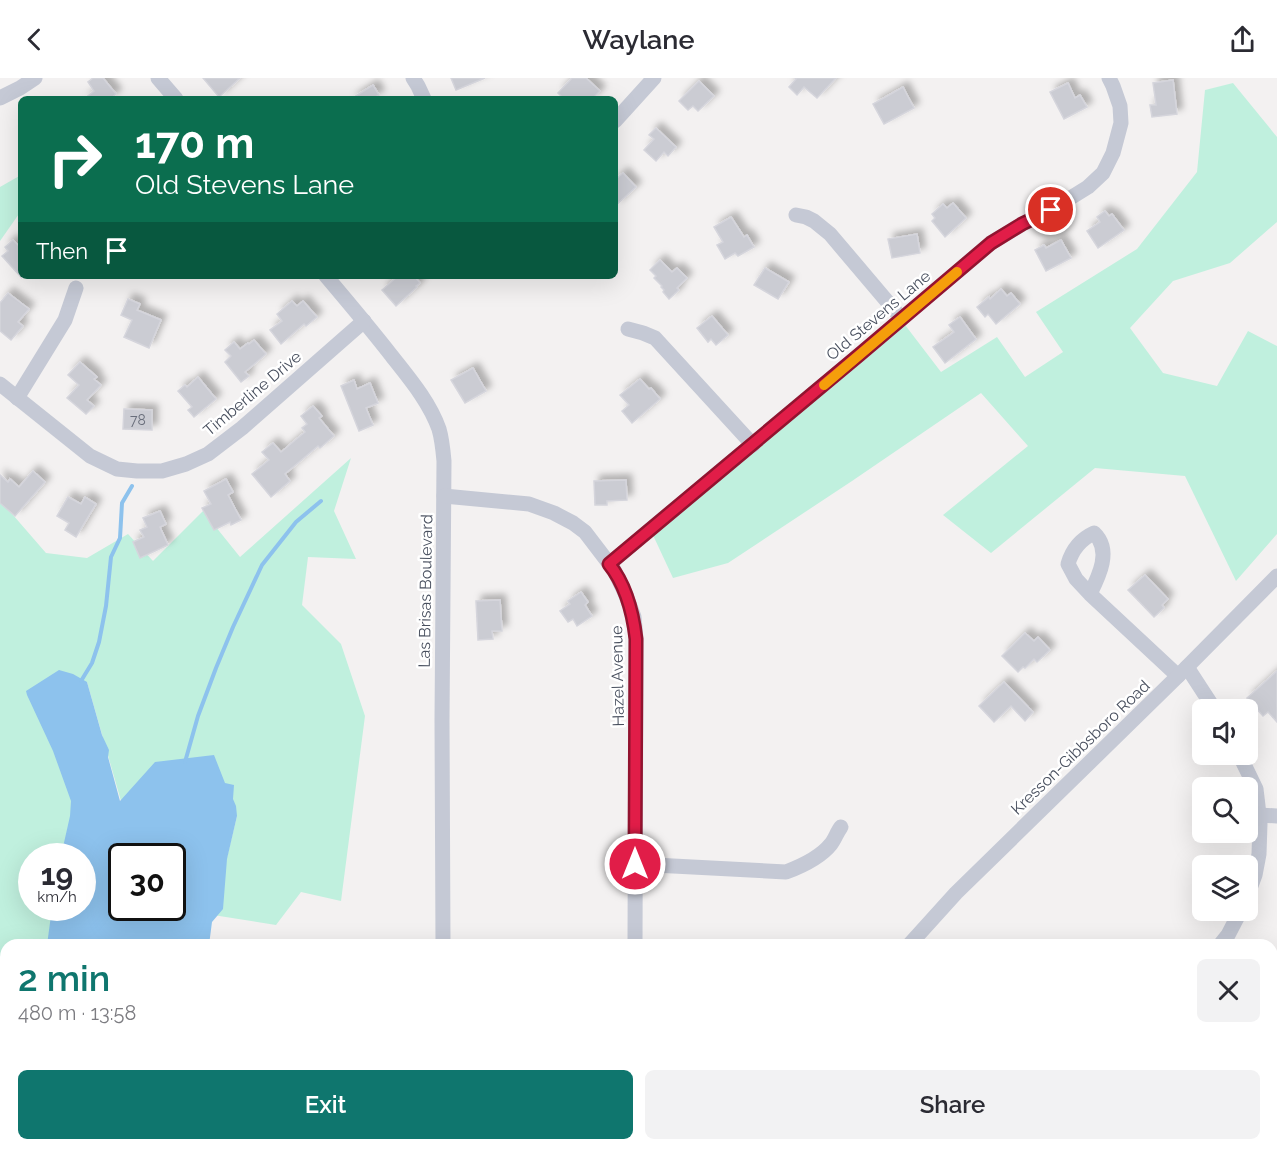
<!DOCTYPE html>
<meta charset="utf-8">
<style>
body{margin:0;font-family:Raleway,sans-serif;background:#f2f2f3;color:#2b2b33;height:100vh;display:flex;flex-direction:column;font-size:22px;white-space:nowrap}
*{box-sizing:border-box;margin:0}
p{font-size:20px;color:#7c7c81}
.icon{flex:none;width:33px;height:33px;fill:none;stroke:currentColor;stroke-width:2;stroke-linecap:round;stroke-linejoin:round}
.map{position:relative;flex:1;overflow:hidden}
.sheet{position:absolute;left:0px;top:861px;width:1278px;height:212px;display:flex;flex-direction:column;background:#fff;border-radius:18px 18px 0 0;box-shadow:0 6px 24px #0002}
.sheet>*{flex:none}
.guide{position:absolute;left:18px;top:18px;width:600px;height:183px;border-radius:9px;box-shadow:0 6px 24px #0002;background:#0b6e4f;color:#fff;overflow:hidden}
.buttons{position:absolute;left:1192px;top:621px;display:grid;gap:12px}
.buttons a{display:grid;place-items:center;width:66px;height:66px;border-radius:9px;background:#fff;box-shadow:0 6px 24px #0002;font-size:30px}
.speed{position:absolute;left:18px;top:765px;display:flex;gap:12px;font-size:30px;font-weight:700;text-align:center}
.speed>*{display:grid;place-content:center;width:78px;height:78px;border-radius:50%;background:#fff;box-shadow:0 6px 24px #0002;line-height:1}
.speed small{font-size:15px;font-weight:400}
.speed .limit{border:3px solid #111;border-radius:9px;background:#fff;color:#111}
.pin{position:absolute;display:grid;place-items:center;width:51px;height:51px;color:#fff;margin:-26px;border:3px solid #fff;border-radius:50%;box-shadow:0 2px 6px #0007}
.me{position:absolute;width:66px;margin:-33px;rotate:0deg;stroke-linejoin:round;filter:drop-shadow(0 0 4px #0008)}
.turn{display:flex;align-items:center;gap:21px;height:126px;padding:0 18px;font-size:27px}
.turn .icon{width:78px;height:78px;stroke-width:2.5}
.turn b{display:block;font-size:42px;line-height:51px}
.then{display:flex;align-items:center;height:57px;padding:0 18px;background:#0003;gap:12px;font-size:22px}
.round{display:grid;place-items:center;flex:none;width:63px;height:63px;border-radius:9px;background:#f2f2f3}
.summary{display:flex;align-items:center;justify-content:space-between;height:102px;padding:0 18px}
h1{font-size:36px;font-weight:600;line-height:45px;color:#0f766e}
.action{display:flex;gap:12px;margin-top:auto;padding:12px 18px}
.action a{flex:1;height:69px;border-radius:9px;background:#0f766e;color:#fff;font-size:24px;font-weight:600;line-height:69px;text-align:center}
.action a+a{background:#f2f2f3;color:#2b2b33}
header{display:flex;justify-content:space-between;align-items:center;height:78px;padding:0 18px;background:#fff;font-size:27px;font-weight:600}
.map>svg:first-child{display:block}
</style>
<header><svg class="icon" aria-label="back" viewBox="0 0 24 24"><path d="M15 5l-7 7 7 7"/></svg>Waylane<svg class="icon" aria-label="share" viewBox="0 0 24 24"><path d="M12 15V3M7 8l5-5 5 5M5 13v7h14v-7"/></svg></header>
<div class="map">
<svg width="1277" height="1072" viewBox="0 0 1277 1072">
<defs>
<filter id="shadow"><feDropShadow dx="5.5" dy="-5.5" stdDeviation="3" flood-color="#0004"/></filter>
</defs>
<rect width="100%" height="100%" fill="#f3f1f1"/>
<g fill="#c0f0de">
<polygon points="1233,5 1277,59 1277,144 1230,185 1173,203 1130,250 1163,295 1217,308 1248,253 1277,268 1277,456 1236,503 1185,398 1095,390 991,475 943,437 1028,368 981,315 852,403 728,485 673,500 652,455 902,243 941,294 997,259 1025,299 1063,274 1036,234 1137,171 1197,94 1205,12"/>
<polygon points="21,97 21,133 0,163 0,109"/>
<polygon points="351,380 334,433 356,481 308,479 302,527 341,566 365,638 341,823 301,814 276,847 213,837 237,738 121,723 87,604 69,778 32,778 32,830 62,830 57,867 6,867 6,1013 0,1013 0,422 46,475 87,480 128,456 153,483 203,433 240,479"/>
<rect x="165" y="1067" width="28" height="5"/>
</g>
<g fill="#8dc2ed" fill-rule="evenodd">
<path d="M59,592L73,596L87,604L102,657L109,672L108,679L120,723L155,684L214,677L225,705L234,707L233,721L236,728L237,738L227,781L223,831L212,844L209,867H47L52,830H82V778H61L70,738L71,723L53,673L27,617L26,613ZM122,778H172V830H122Z"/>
<polygon points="43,1066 165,1066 165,1072 41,1072"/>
</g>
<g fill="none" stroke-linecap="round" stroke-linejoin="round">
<g stroke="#8dc2ed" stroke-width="4">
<polyline points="81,603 92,585 99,564 106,528 111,479 120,460 122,425 132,408"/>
<polyline points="185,684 198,638 216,590 233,549 262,487 296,444 321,423"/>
</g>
</g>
<g fill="#cbccd3" stroke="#d5d5dc" stroke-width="1.5" filter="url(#shadow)">
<polygon points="93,0 103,0 116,16 110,21 84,21 94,13 88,4"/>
<polygon points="203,0 240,0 219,19"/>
<polygon points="451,0 485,0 456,12"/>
<polygon points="572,0 586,0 600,13 592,21 564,21 558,15"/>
<polygon points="795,0 836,0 817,20 804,9 797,17 789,9 796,1"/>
<polygon points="1173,2 1177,36 1152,39 1150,27 1156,27 1153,5"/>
<polygon points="699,3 714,18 698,33 693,28 688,32 679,23"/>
<polygon points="1068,5 1075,20 1080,17 1087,29 1064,41 1050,14"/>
<polygon points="373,7 379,17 372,21 351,21"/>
<polygon points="903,9 914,30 884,46 873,26"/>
<polygon points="656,50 676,69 668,78 664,74 656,83 644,72 654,61 649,57"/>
<polygon points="623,95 636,109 615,128 615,102"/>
<polygon points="953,125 966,140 945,159 932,143 935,140 932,136 943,126 947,130"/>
<polygon points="1105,133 1109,138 1112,136 1124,152 1098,170 1087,153 1100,144 1097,139"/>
<polygon points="731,139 744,159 747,157 754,169 738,178 735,175 725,181 717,167 723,164 714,149"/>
<polygon points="917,156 920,175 892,180 888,161"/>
<polygon points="13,162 21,170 21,199 2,178 8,173 5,169"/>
<polygon points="1061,162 1071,180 1046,193 1035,172 1044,167 1046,170"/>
<polygon points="660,182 672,194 677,190 687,200 677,210 679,212 669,221 663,214 664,212 661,209 662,208 654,200 656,198 650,192"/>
<polygon points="765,190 789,204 778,221 754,207"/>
<polygon points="398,198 414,198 420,205 416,208 417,209 396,228 382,212"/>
<polygon points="1001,211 1007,218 1011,215 1020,226 996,246 988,236 985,239 977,229 989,219 990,221"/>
<polygon points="8,215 29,231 18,244 23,248 11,262 0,253 0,225"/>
<polygon points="128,221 140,226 137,232 161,242 149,270 124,259 132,242 121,237"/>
<polygon points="292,223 297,228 303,223 317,239 306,248 304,246 281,266 270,252 282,243 277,236"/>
<polygon points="712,238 728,257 716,267 711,261 708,264 697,250"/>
<polygon points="960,239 976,261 945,285 933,269 954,254 949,247"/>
<polygon points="254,262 266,276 245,294 249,298 241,304 225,284 231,278 225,272 234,264 240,271 248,265 249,266"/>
<polygon points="80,284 97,299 94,301 101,307 87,322 94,328 86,336 67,320 79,307 68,297"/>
<polygon points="473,290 486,313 465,325 451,302"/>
<polygon points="198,299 216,321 194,339 188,332 192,329 178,313 185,307 187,309"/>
<polygon points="640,301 649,311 651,310 660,321 632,345 622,333 629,327 620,317"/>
<polygon points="354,302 357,311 370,305 378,325 366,330 373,347 359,353 341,308"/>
<polygon points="313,328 322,338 319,340 334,358 320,370 318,368 285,396 290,403 271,419 252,396 269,382 262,374 273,365 281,374 305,354 302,350 307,346 301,338"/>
<polygon points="124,331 152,332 152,352 123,351"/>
<polygon points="33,393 45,404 15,438 0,425 0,397 8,404 10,401 19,409"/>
<polygon points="226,401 233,414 228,417 241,442 231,447 230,444 214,452 202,430 211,426 204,413"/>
<polygon points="626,402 627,422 607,423 607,427 595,427 594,403"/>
<polygon points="68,419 81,426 85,419 96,426 76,459 65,452 69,445 57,438"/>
<polygon points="160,433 166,446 160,449 168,467 140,480 133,464 144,459 140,452 147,449 143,440"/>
<polygon points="1145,497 1168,521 1162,527 1164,530 1154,539 1128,512"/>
<polygon points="581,514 588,524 585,527 592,538 577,548 573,541 568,544 560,533 570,526 568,523"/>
<polygon points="500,522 502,553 492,553 493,561 478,562 476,523"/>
<polygon points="1025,555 1034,563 1038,559 1050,572 1037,584 1034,581 1025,590 1023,589 1018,594 1002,578"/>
<polygon points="1277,593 1277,644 1268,634 1263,638 1247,620"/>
<polygon points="1004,604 1033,634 1025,643 1011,628 994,644 979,628"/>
</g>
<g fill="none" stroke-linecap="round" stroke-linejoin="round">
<g stroke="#c5c9d5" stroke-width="15">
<polyline points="158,0 176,21"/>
<polyline points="413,0 418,8 424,21"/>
<polyline points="0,20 20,10 35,0"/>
<polyline points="615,43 654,0"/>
<polyline points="796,137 806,139 814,143 830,156 902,241"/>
<path d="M326,198C348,224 370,250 391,277C409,300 429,323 439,351C442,361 443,372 444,383L442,642L443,867"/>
<polyline points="628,251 643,255 655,260 753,367"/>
<polyline points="0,306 90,378 117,391 137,393 162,393 186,386 208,376 242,350 364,243"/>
<polyline points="17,320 65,242 76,210"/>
<polyline points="444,418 529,426 554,435 573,445 585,454 614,492 625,515 634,539 636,561 635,867"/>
<polyline points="609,486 859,277 991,165 1022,146 1051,132 1088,109 1103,95 1113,75 1121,45 1120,28 1113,8 1109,0"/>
<path d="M1090,516C1099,498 1112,472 1094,455C1081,461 1072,472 1068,486L1076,501L1090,516L1178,598"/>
<polyline points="1187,589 1215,632"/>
<polyline points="1239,676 1256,711 1260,745 1259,776 1255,797 1248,816"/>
<polyline points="1259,737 1277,738"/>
<path d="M635,786L786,794C802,788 820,780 831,766C835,761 837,754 841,749"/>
<polyline points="909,867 956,815 1178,598 1277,498"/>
<polyline points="1220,867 1228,857 1241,832"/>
<polyline points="1272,923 1277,930"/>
<polyline points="1094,1066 1094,1072"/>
<polyline points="547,1072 547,1066"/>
<polyline points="831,1072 832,1066"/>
</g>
</g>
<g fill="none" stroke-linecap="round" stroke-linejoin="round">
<g stroke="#92132f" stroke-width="15">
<path id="route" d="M635,786L636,561C633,535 626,507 609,486L859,277L991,165L1022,146L1051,132"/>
</g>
<use href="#route" stroke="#e11d48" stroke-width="10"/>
<polyline stroke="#f59e0b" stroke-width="10" points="824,307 957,194"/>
</g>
<g text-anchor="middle" stroke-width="5" stroke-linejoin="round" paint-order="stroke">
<g font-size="14" fill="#696e7b">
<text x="138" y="347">78</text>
</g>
<g font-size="16" fill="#484f5e" stroke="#fff">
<text transform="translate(878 237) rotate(-40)" y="6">Old Stevens Lane</text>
<text transform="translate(252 315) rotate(-40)" y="6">Timberline Drive</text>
<text transform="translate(425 513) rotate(-89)" y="6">Las Brisas Boulevard</text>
<text transform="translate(617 598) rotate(-91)" y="6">Hazel Avenue</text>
<text transform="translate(1080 669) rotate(-44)" y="6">Kresson-Gibbsboro Road</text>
</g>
</g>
</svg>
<div class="buttons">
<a><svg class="icon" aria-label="sound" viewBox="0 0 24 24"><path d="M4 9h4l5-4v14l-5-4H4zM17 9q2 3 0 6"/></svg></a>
<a><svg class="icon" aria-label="search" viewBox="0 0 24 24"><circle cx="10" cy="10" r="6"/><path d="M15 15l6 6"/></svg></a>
<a><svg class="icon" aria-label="layers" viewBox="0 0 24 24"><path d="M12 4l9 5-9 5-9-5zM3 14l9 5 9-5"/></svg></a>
</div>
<div class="speed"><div>19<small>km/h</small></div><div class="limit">30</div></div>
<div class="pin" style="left:1051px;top:132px;background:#d93025"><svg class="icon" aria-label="arrive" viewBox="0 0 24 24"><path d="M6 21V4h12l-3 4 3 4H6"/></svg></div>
<svg class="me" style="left:635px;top:786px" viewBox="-20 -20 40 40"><circle r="17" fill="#e11d48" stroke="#fff" stroke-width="3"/><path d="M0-11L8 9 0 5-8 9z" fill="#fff"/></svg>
<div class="guide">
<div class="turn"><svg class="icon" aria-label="right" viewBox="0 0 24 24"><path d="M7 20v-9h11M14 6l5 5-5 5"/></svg><div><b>170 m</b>Old Stevens Lane</div></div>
<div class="then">Then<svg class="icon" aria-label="arrive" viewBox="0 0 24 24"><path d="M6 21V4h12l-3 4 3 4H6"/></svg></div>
</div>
<section class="sheet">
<div class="summary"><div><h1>2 min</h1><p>480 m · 13:58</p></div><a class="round"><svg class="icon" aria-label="close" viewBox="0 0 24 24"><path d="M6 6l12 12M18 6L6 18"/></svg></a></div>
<div class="action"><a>Exit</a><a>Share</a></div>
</section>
</div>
